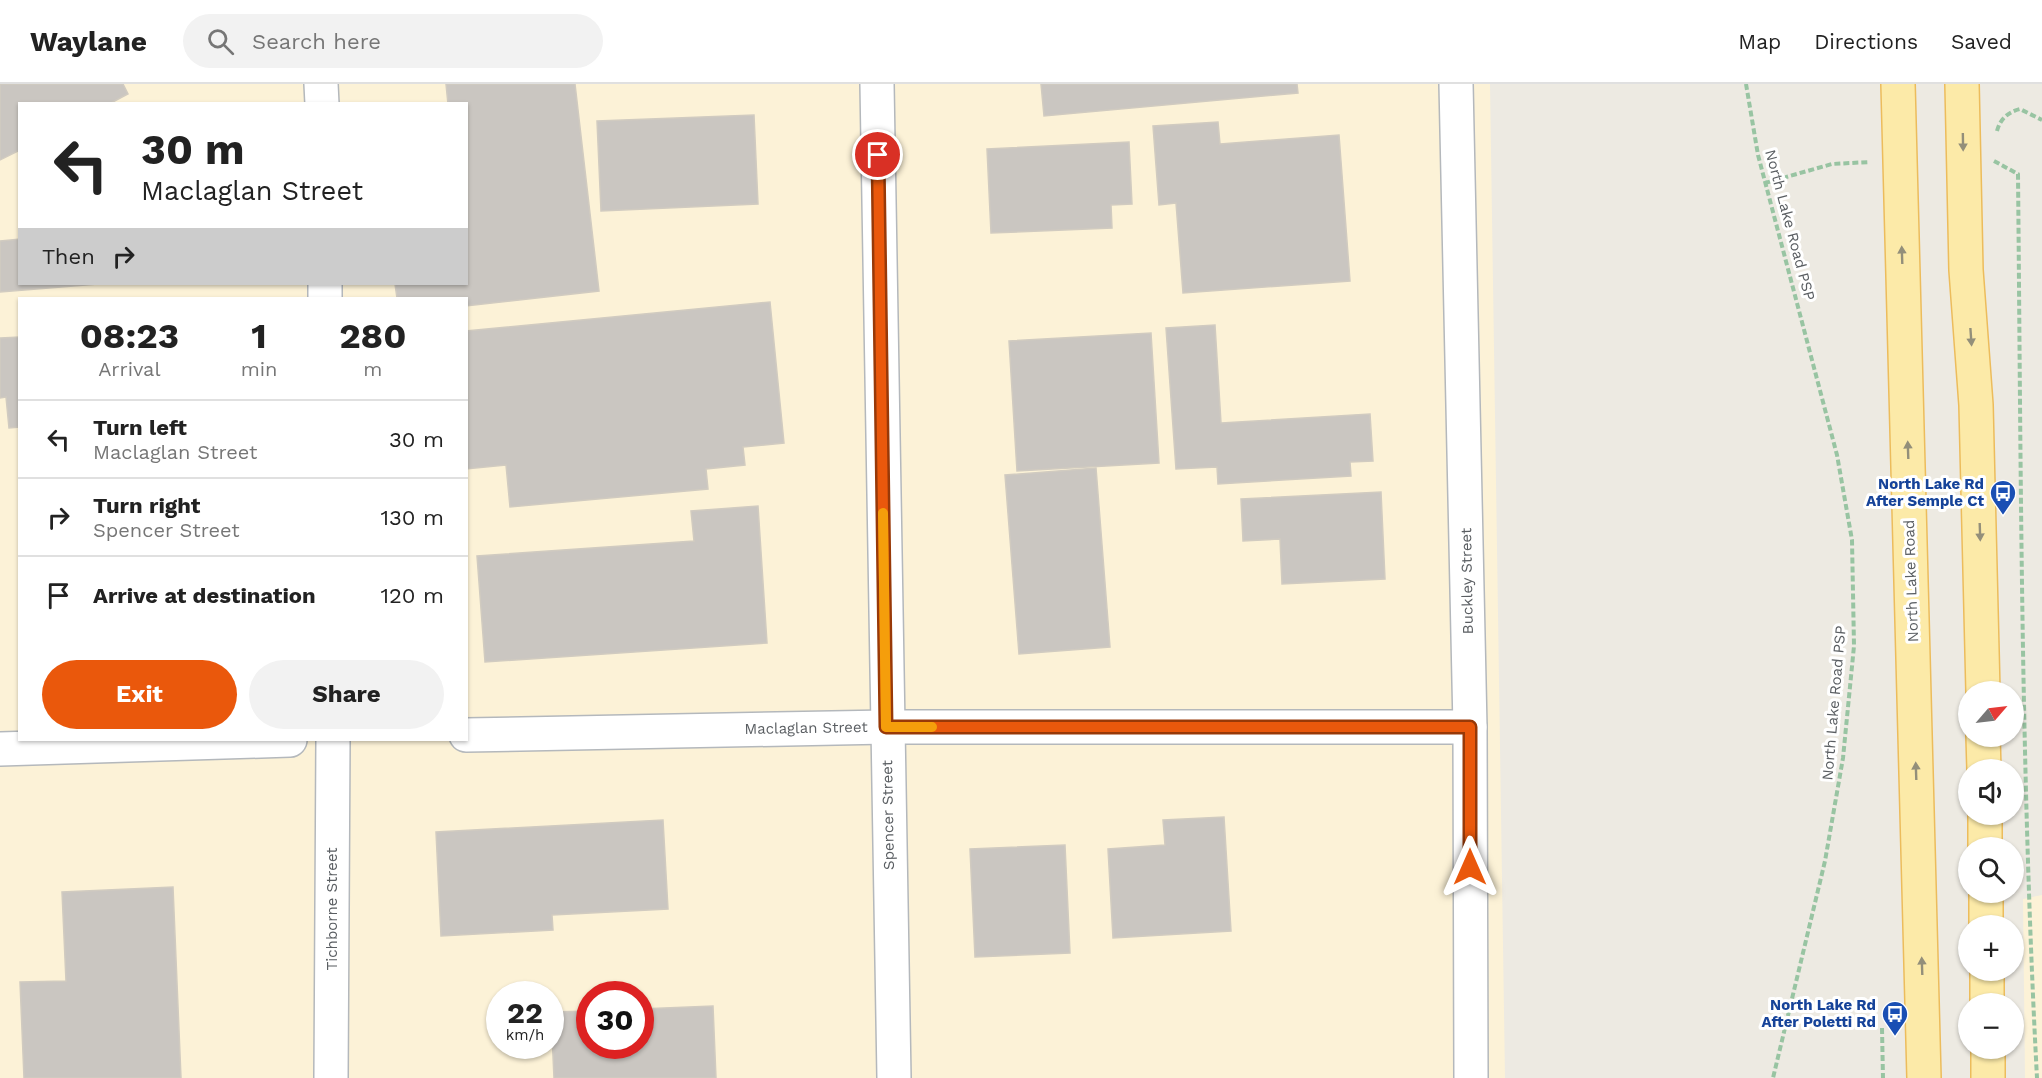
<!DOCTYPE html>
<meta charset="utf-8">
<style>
body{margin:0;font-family:"Work Sans",sans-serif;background:#f2f2f2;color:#222;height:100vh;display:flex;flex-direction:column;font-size:22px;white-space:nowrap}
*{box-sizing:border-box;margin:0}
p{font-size:20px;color:#767676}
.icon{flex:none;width:33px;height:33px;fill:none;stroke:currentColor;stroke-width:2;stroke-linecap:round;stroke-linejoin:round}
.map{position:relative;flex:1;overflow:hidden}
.side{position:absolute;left:18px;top:213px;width:450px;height:444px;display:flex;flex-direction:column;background:#fff;border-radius:0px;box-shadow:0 2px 4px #0004}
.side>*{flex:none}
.hud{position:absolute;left:18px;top:18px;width:450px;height:183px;border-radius:0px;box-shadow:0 2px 4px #0004;background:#fff;color:#222;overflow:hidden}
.needle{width:39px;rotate:62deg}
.tools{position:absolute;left:1958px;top:597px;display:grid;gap:12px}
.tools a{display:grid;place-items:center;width:66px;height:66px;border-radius:50%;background:#fff;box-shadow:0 2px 4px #0004;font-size:30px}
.speed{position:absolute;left:486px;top:897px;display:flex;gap:12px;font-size:30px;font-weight:700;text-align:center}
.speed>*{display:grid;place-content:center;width:78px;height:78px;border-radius:50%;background:#fff;box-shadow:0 2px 4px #0004;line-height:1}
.speed small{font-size:15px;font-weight:400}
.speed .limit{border:9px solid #d22;background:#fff;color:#111}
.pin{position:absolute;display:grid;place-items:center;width:51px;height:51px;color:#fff;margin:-26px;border:3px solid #fff;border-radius:50%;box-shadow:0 2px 6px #0007}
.me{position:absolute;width:66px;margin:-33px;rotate:0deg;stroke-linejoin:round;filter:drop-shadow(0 0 4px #0008)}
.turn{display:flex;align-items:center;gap:21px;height:126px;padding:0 24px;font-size:27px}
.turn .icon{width:78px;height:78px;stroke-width:2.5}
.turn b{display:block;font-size:42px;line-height:51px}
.then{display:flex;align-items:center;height:57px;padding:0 24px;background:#0003;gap:12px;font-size:22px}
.eta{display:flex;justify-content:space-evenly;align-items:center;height:102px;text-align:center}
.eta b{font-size:36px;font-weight:700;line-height:42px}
.action{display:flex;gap:12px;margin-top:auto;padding:12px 24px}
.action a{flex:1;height:69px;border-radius:36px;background:#ea580c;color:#fff;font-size:24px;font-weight:700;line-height:69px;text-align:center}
.action a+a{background:#f2f2f2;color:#222}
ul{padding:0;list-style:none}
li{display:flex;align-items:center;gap:18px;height:78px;padding:0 24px;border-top:2px solid #e0e0e0}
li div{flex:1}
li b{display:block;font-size:22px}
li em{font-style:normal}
header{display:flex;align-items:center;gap:36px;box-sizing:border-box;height:84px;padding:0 30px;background:#fff;border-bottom:2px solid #e0e0e0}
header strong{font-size:28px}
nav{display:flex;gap:33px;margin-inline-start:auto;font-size:21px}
.search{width:420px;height:54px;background:#f2f2f2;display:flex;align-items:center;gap:15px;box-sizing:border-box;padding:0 21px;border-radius:33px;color:#767676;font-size:22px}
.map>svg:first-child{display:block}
</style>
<header>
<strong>Waylane</strong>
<div class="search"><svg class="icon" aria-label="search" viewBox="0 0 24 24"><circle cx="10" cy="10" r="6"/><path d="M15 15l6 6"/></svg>Search here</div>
<nav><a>Map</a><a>Directions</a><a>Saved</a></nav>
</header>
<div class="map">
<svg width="2042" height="994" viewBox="0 0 2042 994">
<rect width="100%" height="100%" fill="#edeae2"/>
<g fill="#fcf2d7" fill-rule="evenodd">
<path d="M0,0H1490L1505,994H0ZM20,20H466V200H20ZM20,214H466V656H20ZM500,910H550V962H500ZM590,910H640V962H590Z"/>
<polygon points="2042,811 2042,994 2025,994 2023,815"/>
</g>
<g fill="#cac6c1" stroke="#d1cbc0" stroke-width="1.5">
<polygon points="0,0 123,0 128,10 109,20 20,20 20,66 0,76"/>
<polygon points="446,0 575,0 599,207 466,222 466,214 397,214 395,200 466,200 466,20 448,20"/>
<polygon points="1041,0 1297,0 1298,9 1044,32"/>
<polygon points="754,31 758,120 601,127 597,37"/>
<polygon points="1218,38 1220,60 1339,51 1350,197 1183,209 1176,119 1159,121 1153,42"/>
<polygon points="1129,58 1132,120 1111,121 1112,144 991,149 987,65"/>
<polygon points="20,155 20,200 98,200 0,208 0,157"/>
<polygon points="770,218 784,359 743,363 745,381 706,385 708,405 510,423 506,381 466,385 466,247"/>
<polygon points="1215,241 1221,339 1370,330 1373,377 1350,378 1351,392 1218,400 1217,383 1176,385 1166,244"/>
<polygon points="1151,249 1159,379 1017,387 1009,257"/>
<polygon points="20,253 20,343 9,344 6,313 0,314 0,254"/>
<polygon points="1096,384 1110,563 1019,570 1005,391"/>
<polygon points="1381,408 1385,495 1282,500 1280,455 1243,457 1241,415"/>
<polygon points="758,422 767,559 485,578 477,472 694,457 691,427"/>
<polygon points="1224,733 1231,847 1113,854 1108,765 1165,761 1163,736"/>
<polygon points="663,736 668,825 552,831 553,846 441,852 436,748"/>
<polygon points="1065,761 1070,869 975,873 970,765"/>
<polygon points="173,803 181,994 24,994 20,898 66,897 62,808"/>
<polygon points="713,922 716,994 554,994 551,928 590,927 590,962 640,962 640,925"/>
</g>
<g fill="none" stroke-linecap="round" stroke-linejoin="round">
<g stroke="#b4b8bc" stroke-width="36">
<g id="minor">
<polyline points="321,0 322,20"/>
<polyline points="877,0 894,994"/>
<polyline points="1456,0 1470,643 1471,994"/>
<polyline points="325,200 325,214"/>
<polyline points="466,651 887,643 1470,643"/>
<polyline points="0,665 290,656"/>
<polyline points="331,994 333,656"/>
</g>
</g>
<g stroke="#ecbc5c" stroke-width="36">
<g id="primary">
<polyline points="1898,0 1924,994"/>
<polyline points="1962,0 1966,186 1976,321 1983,608"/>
<polyline points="1983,652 1984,686"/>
<polyline points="1985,730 1985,764"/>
<polyline points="1986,808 1986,842"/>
<polyline points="1987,886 1987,920"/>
<polyline points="1988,964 1988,994"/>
</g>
</g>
<g stroke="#98c4a2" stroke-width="4" stroke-dasharray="6 3" stroke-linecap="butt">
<polyline points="1746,0 1758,71 1837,371 1852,456 1854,562 1843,674 1825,777 1773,994"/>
<path d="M1997,47C2000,35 2008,28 2020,25L2042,36"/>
<path d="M1994,77L2018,90C2021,392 2021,693 2037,994"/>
<polyline points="1765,99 1832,80 1870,78"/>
<polyline points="1882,944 1883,994"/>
</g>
<use href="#minor" stroke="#fff" stroke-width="33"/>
<use href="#primary" stroke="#fceaa8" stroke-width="33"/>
</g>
<defs><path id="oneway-solid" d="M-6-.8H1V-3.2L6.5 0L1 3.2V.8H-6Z" transform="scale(1.5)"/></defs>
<g fill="#938f7a">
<use href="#oneway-solid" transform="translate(1963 58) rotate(89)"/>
<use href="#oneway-solid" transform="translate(1902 171) rotate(-92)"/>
<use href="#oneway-solid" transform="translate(1971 253) rotate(86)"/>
<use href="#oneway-solid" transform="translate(1908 366) rotate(-92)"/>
<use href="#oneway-solid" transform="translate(1980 448) rotate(88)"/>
<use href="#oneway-solid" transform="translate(1916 687) rotate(-92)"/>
<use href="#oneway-solid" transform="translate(1922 882) rotate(-92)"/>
</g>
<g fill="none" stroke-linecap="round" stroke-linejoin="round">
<g stroke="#983908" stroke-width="15">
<polyline id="route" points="878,71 886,643 1470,643 1470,783"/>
</g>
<use href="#route" stroke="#ea580c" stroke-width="10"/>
<polyline stroke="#f59e0b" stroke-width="10" points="883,429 886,643 932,643"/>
</g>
<defs>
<g id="bus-pin" transform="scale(1.35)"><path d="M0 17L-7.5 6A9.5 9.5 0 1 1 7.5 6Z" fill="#1a4fb4" stroke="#fff"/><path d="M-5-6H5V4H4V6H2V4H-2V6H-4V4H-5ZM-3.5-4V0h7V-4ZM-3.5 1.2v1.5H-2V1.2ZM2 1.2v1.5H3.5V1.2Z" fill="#fff"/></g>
</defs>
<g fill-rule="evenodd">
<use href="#bus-pin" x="2003" y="409"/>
<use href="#bus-pin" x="1895" y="930"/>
</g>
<g text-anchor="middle" stroke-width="6" stroke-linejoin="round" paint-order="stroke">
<g font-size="15" fill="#5a5e62" stroke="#fff">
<text transform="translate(1790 141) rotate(75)" y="5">North Lake Road PSP</text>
<text transform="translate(1467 497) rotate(-91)" y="5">Buckley Street</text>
<text transform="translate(1911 497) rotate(-92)" y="5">North Lake Road</text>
<text transform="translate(1834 619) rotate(-85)" y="5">North Lake Road PSP</text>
<text transform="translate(806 644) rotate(-1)" y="5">Maclaglan Street</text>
<text transform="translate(888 731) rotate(-91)" y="5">Spencer Street</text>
<text transform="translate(332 825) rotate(-90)" y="5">Tichborne Street</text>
</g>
<g font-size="15" font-weight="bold" fill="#164399" stroke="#fff" text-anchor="end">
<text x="1984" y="405">North Lake Rd<tspan x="1984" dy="17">After Semple Ct</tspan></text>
<text x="1876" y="926">North Lake Rd<tspan x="1876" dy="17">After Poletti Rd</tspan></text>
</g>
</g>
</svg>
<div class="tools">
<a><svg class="needle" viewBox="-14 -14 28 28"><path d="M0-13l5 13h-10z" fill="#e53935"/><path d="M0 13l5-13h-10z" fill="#767676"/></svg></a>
<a><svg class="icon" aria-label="sound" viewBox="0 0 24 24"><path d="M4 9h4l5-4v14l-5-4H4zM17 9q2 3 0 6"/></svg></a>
<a><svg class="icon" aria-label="search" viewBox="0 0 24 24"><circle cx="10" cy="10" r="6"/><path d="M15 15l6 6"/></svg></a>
<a>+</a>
<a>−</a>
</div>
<div class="speed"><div>22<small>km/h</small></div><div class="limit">30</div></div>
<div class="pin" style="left:878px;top:71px;background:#d93025"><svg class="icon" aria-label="arrive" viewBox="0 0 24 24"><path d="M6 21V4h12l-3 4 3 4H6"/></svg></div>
<svg class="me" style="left:1470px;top:783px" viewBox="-20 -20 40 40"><path d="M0-17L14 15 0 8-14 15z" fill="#ea580c" stroke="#fff" stroke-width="4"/></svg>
<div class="hud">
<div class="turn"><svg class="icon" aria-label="left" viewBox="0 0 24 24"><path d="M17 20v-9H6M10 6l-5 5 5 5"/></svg><div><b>30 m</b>Maclaglan Street</div></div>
<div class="then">Then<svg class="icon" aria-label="right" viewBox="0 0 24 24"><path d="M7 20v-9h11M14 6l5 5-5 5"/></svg></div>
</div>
<section class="side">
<div class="eta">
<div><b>08:23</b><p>Arrival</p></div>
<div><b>1</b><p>min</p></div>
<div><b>280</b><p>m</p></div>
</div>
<ul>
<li><svg class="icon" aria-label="left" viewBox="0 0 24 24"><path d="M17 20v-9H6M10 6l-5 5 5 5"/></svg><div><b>Turn left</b><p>Maclaglan Street</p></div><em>30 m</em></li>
<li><svg class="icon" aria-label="right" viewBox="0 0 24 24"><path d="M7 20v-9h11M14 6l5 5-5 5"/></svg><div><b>Turn right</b><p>Spencer Street</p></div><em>130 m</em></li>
<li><svg class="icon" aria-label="arrive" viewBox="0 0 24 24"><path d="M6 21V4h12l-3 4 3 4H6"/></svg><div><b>Arrive at destination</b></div><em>120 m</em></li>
</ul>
<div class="action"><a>Exit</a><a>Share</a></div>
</section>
</div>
